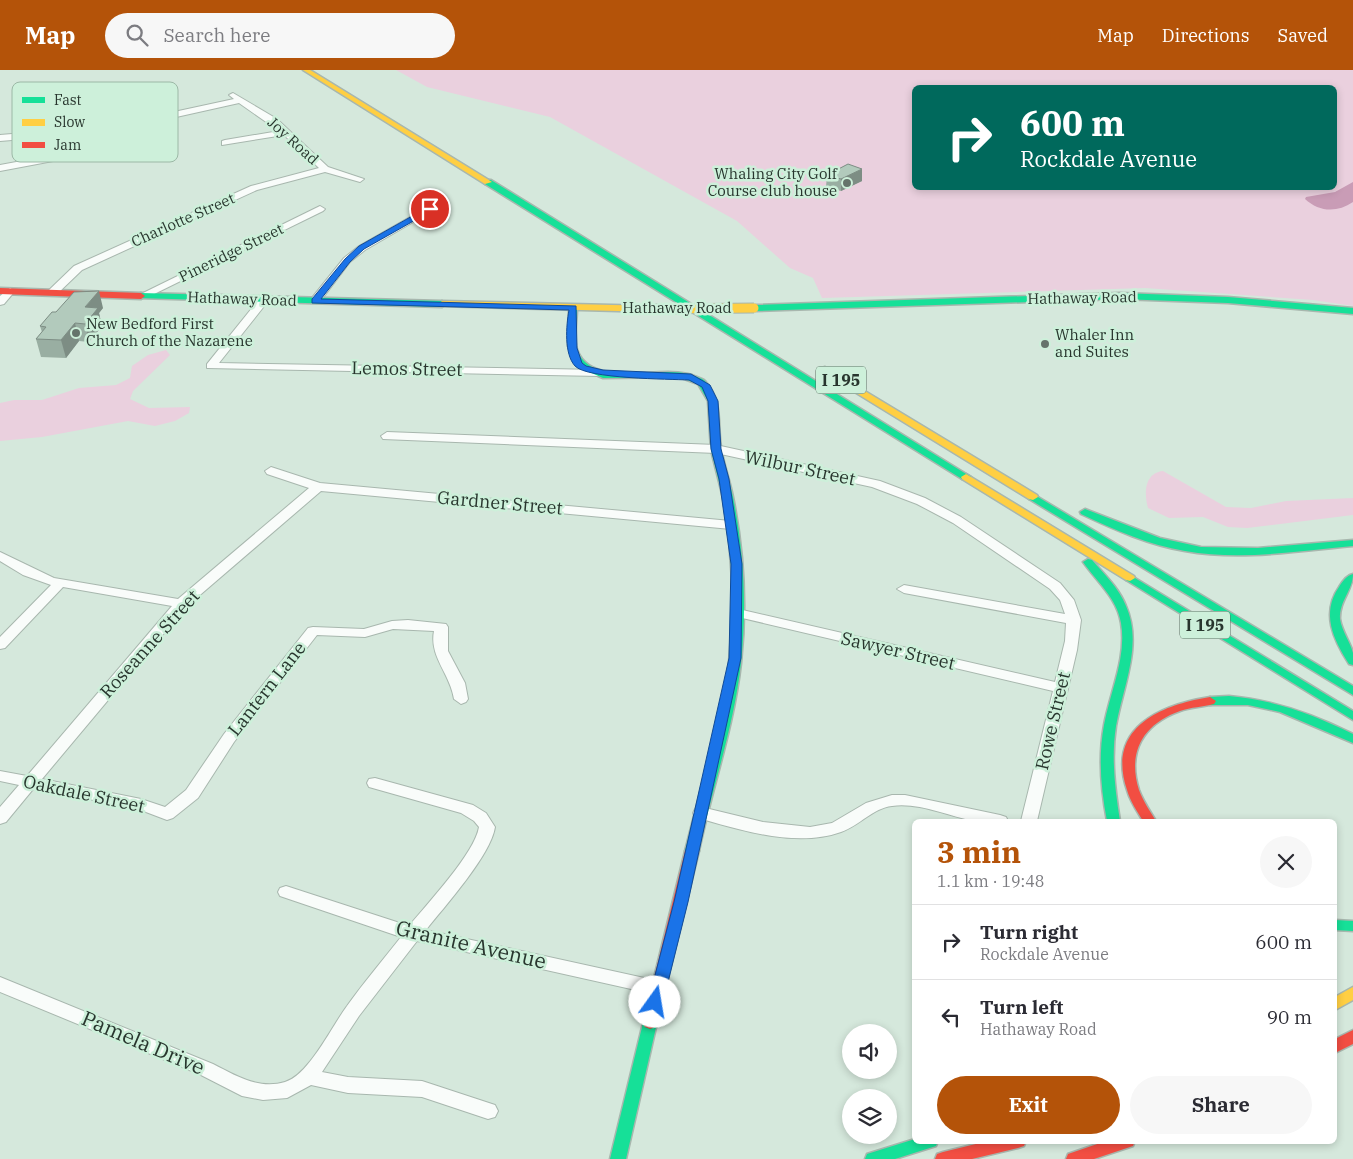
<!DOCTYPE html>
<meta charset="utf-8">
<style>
body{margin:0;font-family:"IBM Plex Serif",serif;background:#f7f7f7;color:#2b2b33;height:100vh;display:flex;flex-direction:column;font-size:19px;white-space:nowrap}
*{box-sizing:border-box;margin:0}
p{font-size:16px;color:#7c7c81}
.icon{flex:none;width:28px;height:28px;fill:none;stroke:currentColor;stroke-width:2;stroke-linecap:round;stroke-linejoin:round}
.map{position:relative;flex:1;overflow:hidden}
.panel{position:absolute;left:912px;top:749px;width:425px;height:325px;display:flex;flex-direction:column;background:#fff;border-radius:8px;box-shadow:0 2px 8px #0003}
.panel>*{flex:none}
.hud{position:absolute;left:912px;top:15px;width:425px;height:105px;border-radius:8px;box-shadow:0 2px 8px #0003;background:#00695c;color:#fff;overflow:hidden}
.fabs{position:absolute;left:842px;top:954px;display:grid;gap:10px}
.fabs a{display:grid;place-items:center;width:55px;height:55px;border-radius:50%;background:#fff;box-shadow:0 2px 8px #0003;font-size:25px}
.pin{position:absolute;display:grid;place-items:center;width:42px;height:42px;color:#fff;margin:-21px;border:2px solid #fff;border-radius:50%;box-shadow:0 1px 5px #0007}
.me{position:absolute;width:55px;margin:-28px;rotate:13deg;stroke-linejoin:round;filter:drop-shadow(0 0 4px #0008)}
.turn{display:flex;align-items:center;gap:18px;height:105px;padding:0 25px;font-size:22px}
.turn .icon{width:65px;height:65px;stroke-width:2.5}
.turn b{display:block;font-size:35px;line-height:42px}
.round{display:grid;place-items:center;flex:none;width:52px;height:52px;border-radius:26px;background:#f7f7f7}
.summary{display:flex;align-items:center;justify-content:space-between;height:85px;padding:0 25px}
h1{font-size:30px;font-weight:700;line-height:38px;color:#b45309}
.cta{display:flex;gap:10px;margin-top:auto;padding:10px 25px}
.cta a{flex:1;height:58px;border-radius:30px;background:#b45309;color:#fff;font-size:20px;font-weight:700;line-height:58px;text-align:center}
.cta a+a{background:#f7f7f7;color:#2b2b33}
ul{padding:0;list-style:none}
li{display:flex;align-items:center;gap:15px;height:75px;padding:0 25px;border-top:1px solid #e1e1e2}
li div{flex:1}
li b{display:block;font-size:19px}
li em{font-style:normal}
header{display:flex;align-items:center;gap:30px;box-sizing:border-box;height:70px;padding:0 25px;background:#b45309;color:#fff}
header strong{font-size:24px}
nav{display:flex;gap:28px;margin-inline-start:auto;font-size:18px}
.search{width:350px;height:45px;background:#f7f7f7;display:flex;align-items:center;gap:12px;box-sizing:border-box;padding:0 18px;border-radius:28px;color:#7c7c81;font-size:19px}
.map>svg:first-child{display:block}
</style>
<header>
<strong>Map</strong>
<div class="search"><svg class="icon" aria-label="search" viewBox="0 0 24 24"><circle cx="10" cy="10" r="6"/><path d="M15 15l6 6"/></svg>Search here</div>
<nav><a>Map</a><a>Directions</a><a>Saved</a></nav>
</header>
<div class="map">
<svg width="1353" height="1089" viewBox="0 0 1353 1089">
<rect width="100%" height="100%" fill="#d5e8dc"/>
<g fill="#ead0de" fill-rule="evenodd">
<path d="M396,0H1353V236L1313,230L1145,218L822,228L813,208L790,198L737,151L550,47L427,17ZM915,18H1335V118H915Z"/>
<polygon points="166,280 170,285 133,321 130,329 149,338 190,337 189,343 175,351 155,356 128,351 42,367 0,371 0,333 14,330 42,330 79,318 116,315 130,308 132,296 148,285"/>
<path d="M1163,401L1226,437L1251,438L1286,431L1353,428V445L1247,458L1228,457L1203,447L1169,448L1148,438C1144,424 1144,403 1163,401Z"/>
</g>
<path fill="#c99cb6" d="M1353,112V132C1337,143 1319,142 1305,129L1306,127L1335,122Z"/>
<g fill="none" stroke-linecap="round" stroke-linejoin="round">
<g stroke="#a8b7ae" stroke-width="2">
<g id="street">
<polygon points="233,23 277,49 328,97 364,109 360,112 325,102 257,120 82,200 56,225 48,225 48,221 74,196 251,116 319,98 284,65 222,75 222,71 225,70 279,61 239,33 109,62 0,71 0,65 109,56 234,29 229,25"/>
<polygon points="103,76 106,77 106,81 0,101 0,95"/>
<polygon points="438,131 446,133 365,180 350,192 319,233 311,233 311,229 344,188 359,176"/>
<polygon points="320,136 325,139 323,141 146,228 138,228 137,226"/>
<polygon points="10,218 15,221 4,234 0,235 0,226"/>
<polygon points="264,227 269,230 219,293 600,300 606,303 600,306 207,298 207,294 260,228"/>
<polygon points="387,362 716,375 880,411 925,428 961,447 1060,513 1074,530 1081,550 1077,580 1037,751 1021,751 1053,621 738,547 731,543 738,539 1055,612 1065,571 1066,553 904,523 897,519 904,515 1065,544 1060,530 1050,519 953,453 917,434 872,417 716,383 383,369 381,366"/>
<path d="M271,397L320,413L731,451L737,455L731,459L321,421L186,537L42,709L141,729L165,737L186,720L224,664L308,558L313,557L364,559L392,551L408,550L446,554L448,557V581L465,613L468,629L466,632L461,634L454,629C450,603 429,587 434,561L393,559L365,567L317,565L234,672L198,728L173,748L167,750L138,739L34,718L6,752L0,754V737L19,715L0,711V701L27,706L172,536L63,517L5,578L0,579V567L51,515L23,505L0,491V482L54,508L178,529L309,418L267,404L265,401Z"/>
<path d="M375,708L473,735L486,743L495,757C491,785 444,837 426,860L658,911L664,913L667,918L664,923L658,925L417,871L359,946L322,1002L348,1007L422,1011L495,1035L498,1041L495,1047L488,1049L422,1027L348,1023L311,1015L287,1028L263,1030L242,1026L199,1004L0,922V907L213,994C235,1005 258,1020 285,1012C309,1005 332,956 347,936C364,912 383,890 401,867L280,826L278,822L280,818L286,816L409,856C427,834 475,783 479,757L474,751L461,743L369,717L367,713L369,709Z"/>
<path d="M892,725H905L1000,745L1006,747L1008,751C997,752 984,753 974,751C948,746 918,732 892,736C873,738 859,756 841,762C796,778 740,760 695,747L693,743L695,739L701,737L763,752L810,757L832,753L866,733Z"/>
</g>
</g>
<g stroke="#a8b7ae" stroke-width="3">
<g id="fast">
<polygon points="485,110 491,110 971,407 966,410 962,409 485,114"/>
<polygon points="141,223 442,231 446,234 442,237 138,228 138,224"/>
<polygon points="1120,223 1228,227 1353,238 1353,244 1228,233 1120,229 754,241 750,238 754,235"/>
<path d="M573,235L577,238C577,249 574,265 576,276C587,321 659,294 692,305C696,307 702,308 705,311C725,333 716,358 722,383C725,398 730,412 733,427C744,481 747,538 741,593C734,657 712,718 699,781L697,784H687L685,781L721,641L729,593L732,552V510L729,469L723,428L711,380L708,331L698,314L679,307L603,308L580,298L568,276L569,238Z"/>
<polygon points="1033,424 1353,616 1353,625 1029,429 1028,427 1029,425"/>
<path d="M1085,439L1160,468L1201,477L1258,478L1353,470V476C1298,481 1241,491 1185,481C1149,475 1115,460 1081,444L1080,442Z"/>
<path d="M1088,489L1092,490C1104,504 1119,518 1126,536C1143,575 1123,616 1116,656C1111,688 1115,719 1120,751H1107C1101,720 1098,687 1104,655C1110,622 1127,587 1121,553C1117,528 1097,512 1083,492Z"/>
<path d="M1353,504C1353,520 1339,531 1340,549C1342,562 1350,571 1353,583C1353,586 1353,591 1353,595L1349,594C1333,569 1321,543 1339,517C1342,512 1347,505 1353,504Z"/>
<polygon points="1130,505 1353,641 1353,650 1126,510 1125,508 1126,506"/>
<path d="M1229,626C1274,630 1313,644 1353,664V673L1280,642L1248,635H1210L1204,631L1210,627Z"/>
<polygon points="1335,850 1353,851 1353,861 1335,860"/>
<polygon points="650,947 655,949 657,953 626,1089 610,1089 643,953 645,949"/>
<polygon points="915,1069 915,1071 938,1071 936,1076 895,1089 865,1089 867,1084"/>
</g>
</g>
<g stroke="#a8b7ae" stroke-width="3">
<g id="slow">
<polygon points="303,0 310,0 492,112 485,114"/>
<polygon points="442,231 654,236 658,239 654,242 439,236 438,234"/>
<polygon points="825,297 1037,425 1038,427 1033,430 1029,429 822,302 822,298"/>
<polygon points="966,404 1134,506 1135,508 1130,511 1126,510 962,409 961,407"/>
<polygon points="1353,917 1353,930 1335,940 1335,927"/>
</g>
</g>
<g stroke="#a8b7ae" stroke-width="3">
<g id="jam">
<polygon points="0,218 141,223 145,226 141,229 0,224"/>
<path d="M1210,627L1216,631L1214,634C1203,637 1191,637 1180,641C1143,654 1127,682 1139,720C1143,731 1150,741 1156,751H1143C1137,741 1130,731 1127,720C1106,658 1160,635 1210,627Z"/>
<polygon points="692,776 697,778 699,781 657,953 655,957 650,959 645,957 643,953 685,781 687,778"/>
<polygon points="1353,960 1353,974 1335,983 1335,969"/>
<polygon points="988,1071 1026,1071 1024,1076 1018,1078 972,1089 935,1089 937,1084 943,1082"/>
<polygon points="1106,1071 1135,1071 1133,1076 1094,1089 1066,1089 1068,1084"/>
</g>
</g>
<use href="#street" fill="#f9fcfa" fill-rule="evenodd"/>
<use href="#fast" fill="#16e098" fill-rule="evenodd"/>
<use href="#slow" fill="#ffcf43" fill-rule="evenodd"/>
<use href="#jam" fill="#f24e42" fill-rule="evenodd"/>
<g stroke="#a8b7ae" stroke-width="11" stroke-linecap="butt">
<polyline id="slow-bridge" points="654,239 754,238"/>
</g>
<use href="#slow-bridge" stroke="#ffcf43" stroke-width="9"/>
</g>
<g fill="#99aea2">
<polygon points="862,99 862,111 841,121 826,117 827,105"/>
<polygon points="103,238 99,243 102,256 89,272 79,271 66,288 41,287 36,269 42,262 40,256 56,242"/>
</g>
<g fill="#7d8d84">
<polygon points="862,99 862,111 841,121 841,109"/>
<polygon points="99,221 103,238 99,243 102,256 89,272 85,254 85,237"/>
<polygon points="75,253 79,271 66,288 61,270"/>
</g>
<g fill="#b2cabc" stroke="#7d8d84">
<polygon points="848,94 862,99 841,109 827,105"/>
<polygon points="99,221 85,237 98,238 85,254 75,253 61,270 36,269 46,257 40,256 52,242 56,242 74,222"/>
</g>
<path fill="#1a73e8" stroke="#114b97" d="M430,136L433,137V140L364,179L350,192L321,229L576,236L577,278L582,293L586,296L603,300L691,304L710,315L718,331L721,379L729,409L742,494L741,588L688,832L663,932L660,936H650L648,932L674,832L729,588L731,494L719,409L711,379L708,331L702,317L689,310C669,309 587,309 575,296C564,284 566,256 569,240L312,233V229L345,189L359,176Z"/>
<g fill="#65746b" stroke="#cdf0da" stroke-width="2">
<circle cx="847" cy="113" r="5"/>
<circle cx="76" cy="263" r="5"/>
<circle cx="1045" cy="274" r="5"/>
</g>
<g text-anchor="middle" stroke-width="5" stroke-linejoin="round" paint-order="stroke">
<g font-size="15" fill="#28362e" stroke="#cdf0da">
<text transform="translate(293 71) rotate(42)" y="5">Joy Road</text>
<text transform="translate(183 150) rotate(-24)" y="5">Charlotte Street</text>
<text transform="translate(231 183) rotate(-26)" y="5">Pineridge Street</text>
<text transform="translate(1082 228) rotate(-1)" y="5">Hathaway Road</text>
<text transform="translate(242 229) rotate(2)" y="5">Hathaway Road</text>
<text x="677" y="243">Hathaway Road</text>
</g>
<g font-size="15" fill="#28362e" stroke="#cdf0da" text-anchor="start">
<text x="837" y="109" text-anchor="end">Whaling City Golf<tspan x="837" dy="17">Course club house</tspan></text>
<text x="86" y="259">New Bedford First<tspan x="86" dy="17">Church of the Nazarene</tspan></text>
<text x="1055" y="270">Whaler Inn<tspan x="1055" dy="17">and Suites</tspan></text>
</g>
<g fill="#cdf0da" stroke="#5a6e62" stroke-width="1">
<rect x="816" y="296.5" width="50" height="27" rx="4"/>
<rect x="1180" y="541.5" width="50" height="27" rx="4"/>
</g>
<g font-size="16" font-weight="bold" fill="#28362e">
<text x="841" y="316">I 195</text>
<text x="1205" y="561">I 195</text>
</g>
<g font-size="18" fill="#28362e" stroke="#cdf0da">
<text transform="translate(407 299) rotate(1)" y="6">Lemos Street</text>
<text transform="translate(800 398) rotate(12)" y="6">Wilbur Street</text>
<text transform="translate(500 433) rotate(5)" y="6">Gardner Street</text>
<text transform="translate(150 574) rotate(-48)" y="6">Roseanne Street</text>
<text transform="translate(898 581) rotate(13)" y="6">Sawyer Street</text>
<text transform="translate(267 619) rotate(-52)" y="6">Lantern Lane</text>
<text transform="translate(1053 651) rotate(-77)" y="6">Rowe Street</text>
<text transform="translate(84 724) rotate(12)" y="6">Oakdale Street</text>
</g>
<g font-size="21" fill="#28362e" stroke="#cdf0da">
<text transform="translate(471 875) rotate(13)" y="7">Granite Avenue</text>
<text transform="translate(143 973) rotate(23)" y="7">Pamela Drive</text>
</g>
</g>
<rect x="12" y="12" width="166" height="80" rx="8" fill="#cdf0da" stroke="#9cb8a6" stroke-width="1"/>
<rect x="22" y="27" width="23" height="6" fill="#16e098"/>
<rect x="22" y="49" width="23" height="7" fill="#ffcf43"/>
<rect x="22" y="72" width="23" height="6" fill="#f24e42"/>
<g font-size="14" fill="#28362e">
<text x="54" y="35">Fast</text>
<text x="54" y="57">Slow</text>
<text x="54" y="80">Jam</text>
</g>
</svg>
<div class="fabs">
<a><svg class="icon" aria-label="sound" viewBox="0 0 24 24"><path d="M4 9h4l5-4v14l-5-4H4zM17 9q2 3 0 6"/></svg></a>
<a><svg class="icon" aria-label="layers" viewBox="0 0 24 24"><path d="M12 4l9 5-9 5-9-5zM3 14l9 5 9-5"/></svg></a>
</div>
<div class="pin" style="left:430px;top:139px;background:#d93025"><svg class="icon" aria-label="arrive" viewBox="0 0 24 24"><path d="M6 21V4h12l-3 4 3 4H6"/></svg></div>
<svg class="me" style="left:655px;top:932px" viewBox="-20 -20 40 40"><circle r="19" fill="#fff"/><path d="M0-13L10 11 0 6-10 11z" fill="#1a73e8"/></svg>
<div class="hud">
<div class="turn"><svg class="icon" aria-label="right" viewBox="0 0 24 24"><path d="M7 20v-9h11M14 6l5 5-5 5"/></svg><div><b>600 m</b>Rockdale Avenue</div></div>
</div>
<section class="panel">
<div class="summary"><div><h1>3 min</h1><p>1.1 km · 19:48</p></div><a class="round"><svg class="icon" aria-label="close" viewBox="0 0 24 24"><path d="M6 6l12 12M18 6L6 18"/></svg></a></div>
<ul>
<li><svg class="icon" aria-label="right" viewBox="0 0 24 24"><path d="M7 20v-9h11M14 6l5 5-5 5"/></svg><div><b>Turn right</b><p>Rockdale Avenue</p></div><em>600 m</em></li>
<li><svg class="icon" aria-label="left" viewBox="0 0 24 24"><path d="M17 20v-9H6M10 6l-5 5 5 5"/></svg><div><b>Turn left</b><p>Hathaway Road</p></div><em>90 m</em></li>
</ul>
<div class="cta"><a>Exit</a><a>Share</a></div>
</section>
</div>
